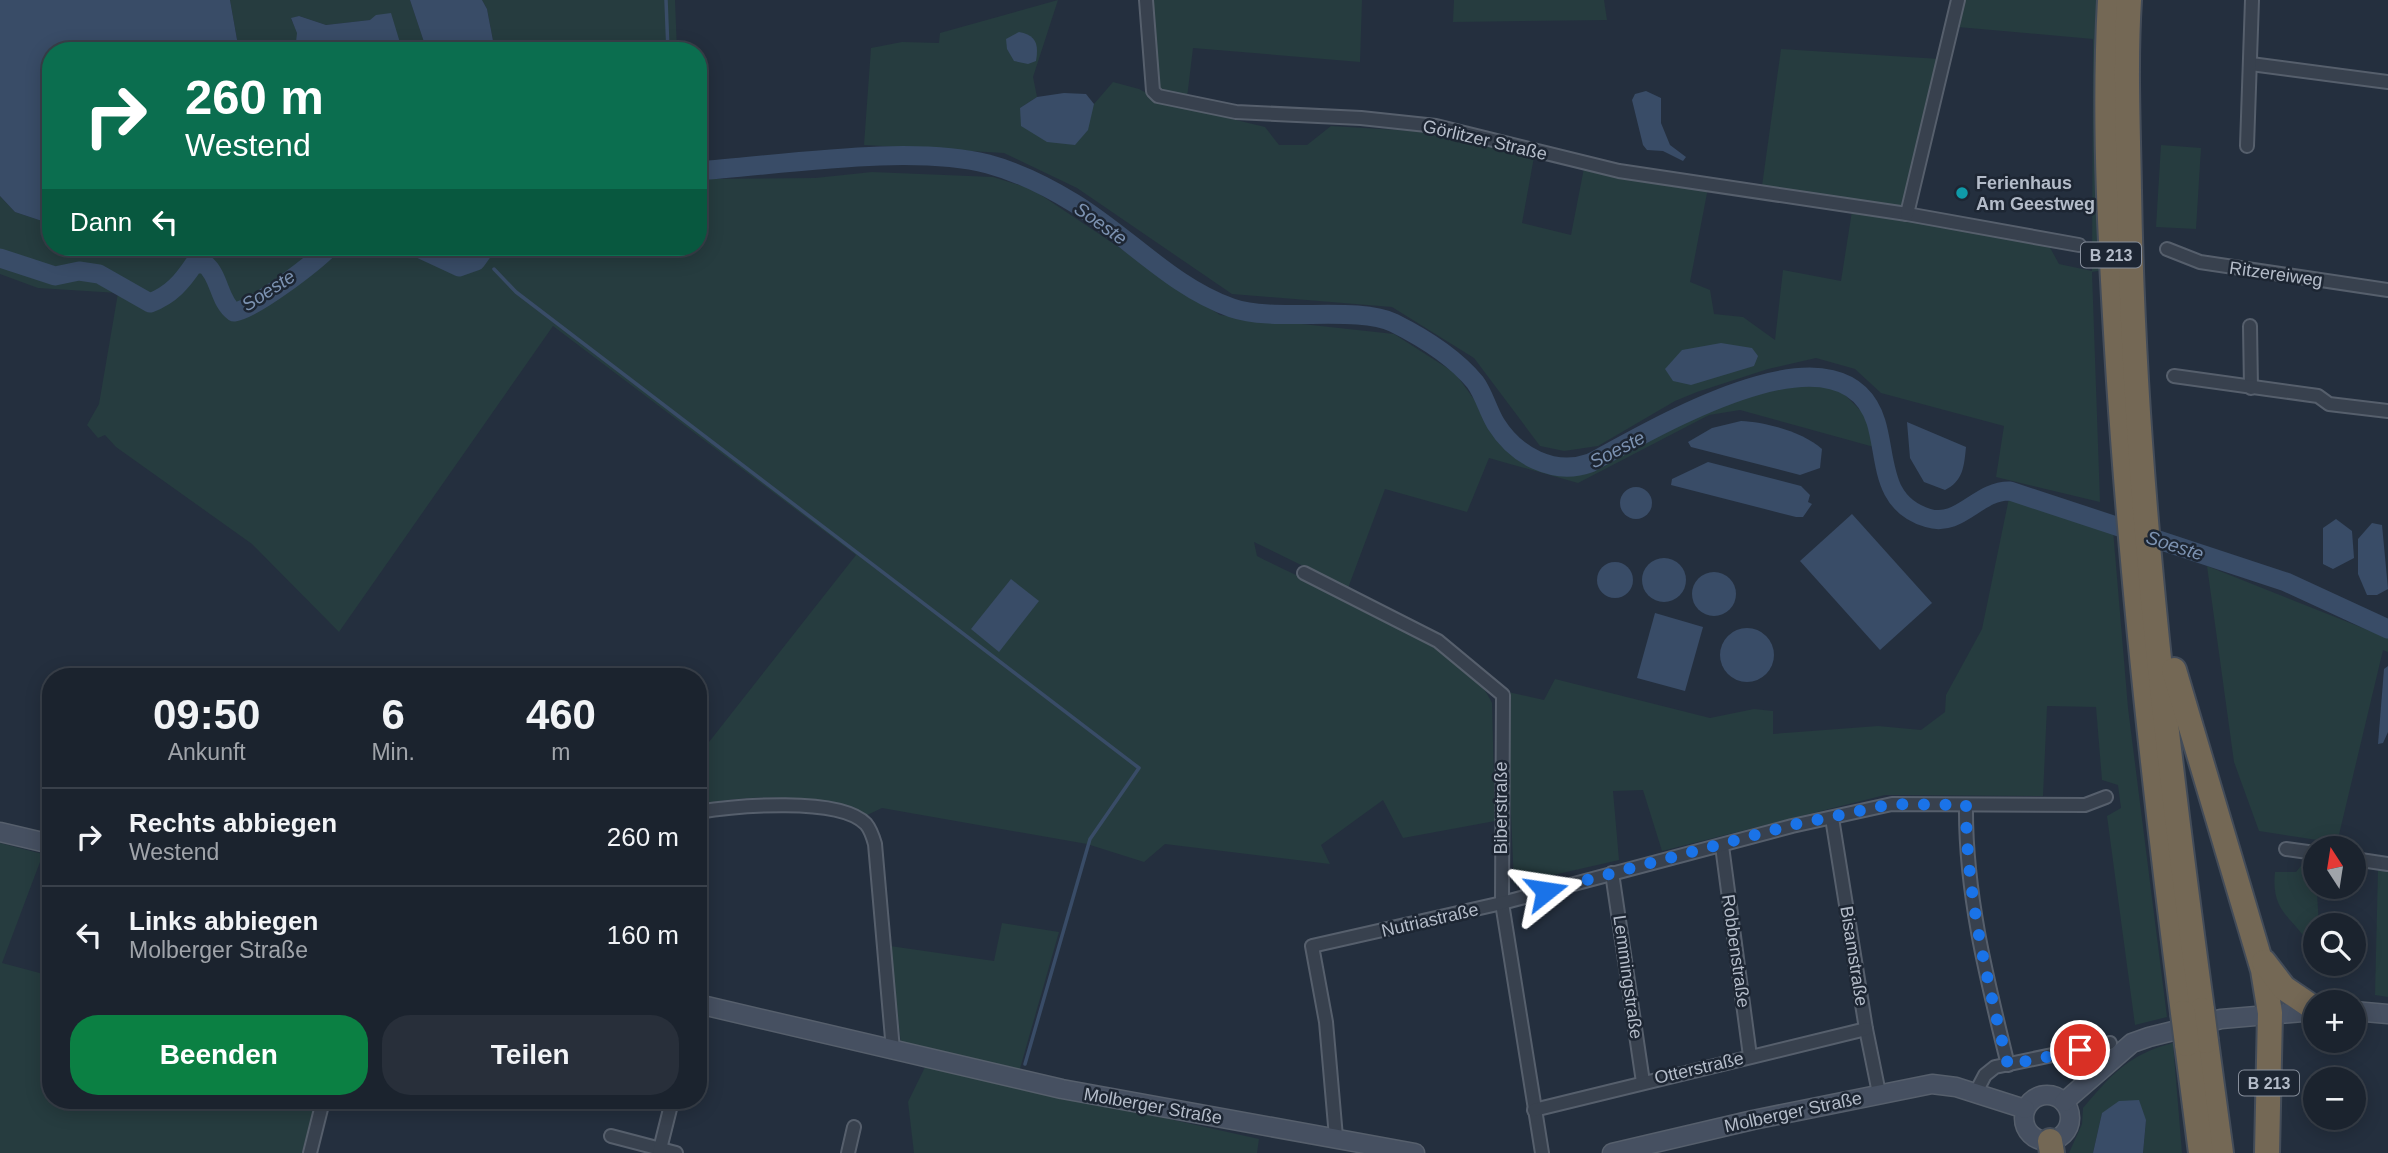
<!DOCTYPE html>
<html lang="de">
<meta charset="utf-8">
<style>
body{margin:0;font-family:Arial,sans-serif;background:#282f3a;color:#f1f3f6;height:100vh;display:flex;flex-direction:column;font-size:26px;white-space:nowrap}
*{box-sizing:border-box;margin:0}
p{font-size:23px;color:#a0a4aa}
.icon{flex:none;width:38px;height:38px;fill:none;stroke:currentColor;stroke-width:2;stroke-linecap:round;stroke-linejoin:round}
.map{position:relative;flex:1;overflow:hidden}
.side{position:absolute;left:42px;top:668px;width:665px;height:441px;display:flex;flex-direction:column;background:#1b232e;border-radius:28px;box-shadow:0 4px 18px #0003,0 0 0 2px #39404a}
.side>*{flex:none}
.top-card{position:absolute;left:42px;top:42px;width:665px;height:214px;border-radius:28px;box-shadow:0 4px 18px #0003,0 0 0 2px #39404a;background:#0b6e4f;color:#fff;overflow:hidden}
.needle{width:46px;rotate:348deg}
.fabs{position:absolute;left:2303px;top:836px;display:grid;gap:14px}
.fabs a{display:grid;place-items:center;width:63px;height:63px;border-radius:50%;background:#1b232e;box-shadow:0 4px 18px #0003,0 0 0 2px #39404a;font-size:35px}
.pin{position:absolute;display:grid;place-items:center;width:60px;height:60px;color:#fff;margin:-30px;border:4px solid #fff;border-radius:50%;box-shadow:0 2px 7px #0007}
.me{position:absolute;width:77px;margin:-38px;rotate:75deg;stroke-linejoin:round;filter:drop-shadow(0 0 5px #0008)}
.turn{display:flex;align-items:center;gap:24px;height:147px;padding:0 28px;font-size:32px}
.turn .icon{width:91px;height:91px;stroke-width:2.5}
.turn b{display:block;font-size:49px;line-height:60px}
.then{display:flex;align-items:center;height:66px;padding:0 28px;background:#0003;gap:14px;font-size:26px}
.eta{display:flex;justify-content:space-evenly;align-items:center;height:119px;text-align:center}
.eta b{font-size:42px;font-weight:700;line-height:49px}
.button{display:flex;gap:14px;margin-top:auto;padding:14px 28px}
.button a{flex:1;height:80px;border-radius:28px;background:#0b8043;color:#fff;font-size:28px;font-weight:700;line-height:80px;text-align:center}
.button a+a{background:#282f3a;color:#f1f3f6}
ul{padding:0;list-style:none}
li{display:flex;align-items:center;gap:21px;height:98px;padding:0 28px;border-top:2px solid #39404a}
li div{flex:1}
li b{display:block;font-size:26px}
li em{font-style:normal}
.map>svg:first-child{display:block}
</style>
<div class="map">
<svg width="2388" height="1153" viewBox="0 0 2388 1153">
<rect width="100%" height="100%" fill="#242f3e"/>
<g fill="#263c3f">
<polygon points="230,0 410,0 427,51 399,51 401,46 371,20 326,25 299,16 291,19 298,33 295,51 239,51"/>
<polygon points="482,0 675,0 677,51 474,51 494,46 487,9"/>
<polygon points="1058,0 1033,77 1037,97 1020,108 1090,116 1094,104 1113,82 1139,89 1166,103 1265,127 1279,145 1307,145 1331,126 1431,132 1534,157 1522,223 1571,235 1584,168 1708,188 1690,282 1710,290 1714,314 1743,317 1775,340 1783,270 1841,281 1852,211 2048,244 2059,264 2092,271 2093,39 1958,27 1964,0 2105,0 2103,270 2092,272 2100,502 1996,477 2004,426 1881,393 1855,369 1816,358 1768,369 1697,392 1675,401 1598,446 1564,451 1540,446 1474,358 1392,307 1232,294 1077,188 1004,153 864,145 871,48 902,42 939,43 940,33"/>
<polygon points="1152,0 1362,0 1360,62 1193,48 1187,98 1161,93 1157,83"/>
<polygon points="1454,0 1604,0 1607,20 1453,22"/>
<polygon points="1781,49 1940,59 1904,207 1762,186"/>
<polygon points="2161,145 2201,148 2196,229 2156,227"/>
<path d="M872,172L993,177L1032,189L1220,315L1394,334L1455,373L1507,445L1535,468L1580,471L1708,407L1751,392L1817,381L1842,392L1865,415L1874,447L1740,410L1709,415L1578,483L1489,458L1467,512L1385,489L1348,588L1254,542L1257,556C1312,585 1471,649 1492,703L1495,821L1403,838L1383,800L1321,845L1330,864L1165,844L1144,862L1087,844L882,808L865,816C820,791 748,796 698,804V756L856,555L553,326L339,632L252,544L116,447L105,435L98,438L87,425L99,404L118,293L38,288L0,274V196L15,212L51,224V247H698V179L815,178Z"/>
<polygon points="2009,498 2113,530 2128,708 2167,1017 2135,1025 2107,816 2121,808 2118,785 2102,780 2096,707 2047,706 2043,796 1885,795 1662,851 1643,790 1613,791 1619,860 1514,884 1506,698 1508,692 1544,700 1555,679 1710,718 1754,709 1773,711 1773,734 1878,726 1921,730 1945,712 1946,695 1982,629"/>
<polygon points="2207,566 2388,638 2388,652 2383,650 2337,843 2259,831 2234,762"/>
<polygon points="0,843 43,854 2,963 51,976 51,1101 316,1101 302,1153 0,1153"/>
<path d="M2315,860L2319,926H2315V940L2309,943C2289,915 2271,910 2275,872H2296L2305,861Z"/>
<polygon points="2378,869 2388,870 2388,997 2375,995"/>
<polygon points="1002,923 1059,932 1019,1072 901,1044 890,946 994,961"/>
<path d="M2173,1043L2182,1153H2143L2146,1120L2102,1113L2093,1153H2069L2082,1124L2083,1108C2111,1075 2129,1054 2173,1043Z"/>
<polygon points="926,1065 1259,1139 1257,1153 914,1153 908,1102"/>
</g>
<g fill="#394c67">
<polygon points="0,0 230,0 239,51 51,51 51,224 15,212 0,196"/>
<polygon points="410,0 482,0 487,9 494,46 474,51 427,51"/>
<polygon points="391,13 401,46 399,51 295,51 297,33 291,18 299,16 326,25 370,20 376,15"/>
<path d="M1019,32C1036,35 1039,44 1036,61L1028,64L1014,61L1007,49L1006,39Z"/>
<polygon points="1646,91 1661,98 1661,123 1670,145 1686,157 1683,161 1663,151 1647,150 1643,145 1632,100 1635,94"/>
<polygon points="1064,93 1086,94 1094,104 1088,130 1075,145 1047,142 1021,126 1020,108 1037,97"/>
<polygon points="1721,343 1752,348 1758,356 1754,366 1691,385 1673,381 1665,369 1682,350"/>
<path d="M1741,421C1766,422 1803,432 1822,449L1820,468L1800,475L1691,447L1688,442L1712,428Z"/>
<path d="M1907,422L1966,447C1964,467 1963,481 1945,490L1924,482L1910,458Z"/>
<polygon points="1708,462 1801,486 1810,495 1808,502 1812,504 1803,517 1796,517 1671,485 1672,479"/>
<circle cx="1636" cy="503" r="16"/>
<polygon points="1852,514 1932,603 1880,650 1800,561"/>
<polygon points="2336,519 2352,531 2354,558 2333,569 2323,564 2323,528"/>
<polygon points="2372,523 2382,525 2388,589 2377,595 2367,595 2358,574 2358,539"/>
<circle cx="1664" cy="580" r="22"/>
<circle cx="1615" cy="580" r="18"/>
<circle cx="1714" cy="594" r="22"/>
<polygon points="1011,579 1039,601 999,652 971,629"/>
<polygon points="1655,613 1703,627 1685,691 1637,678"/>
<circle cx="1747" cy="655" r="27"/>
<polygon points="2388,666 2388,732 2383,743 2378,744 2384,669"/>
<polygon points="2139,1100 2146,1120 2143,1153 2093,1153 2102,1113 2119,1101"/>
</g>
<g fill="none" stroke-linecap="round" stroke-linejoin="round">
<g stroke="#394c67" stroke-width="3.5">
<polyline points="666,0 668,51"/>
<polyline points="494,269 516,292 1139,768 1090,839 1025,1064"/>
</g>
<g stroke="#394c67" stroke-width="19">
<path d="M698,171C781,165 910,144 988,164C1018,172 1048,187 1074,203C1128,236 1172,287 1232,308C1275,323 1357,305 1394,323C1422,337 1455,358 1475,382C1484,394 1488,411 1496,424C1516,456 1554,476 1590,463C1647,433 1842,313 1876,422C1887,458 1880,504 1928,518C1960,528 1978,490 2010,491L2286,582L2388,629"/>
<polyline points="416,247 459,267 476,261 486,247"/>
<path d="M0,258L55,276L79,271L99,274L150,303C171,295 182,282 194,264H205C220,276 219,302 234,312C255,309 314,263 330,247"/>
</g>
<g stroke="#565f6c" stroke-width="16">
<g id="street">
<polyline points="1146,0 1153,91 1158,96 1236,112 1361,118 1436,126 1619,171 1907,214 2079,245"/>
<polyline points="2251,64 2388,82"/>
<polyline points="2247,146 2252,0"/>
<polyline points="1907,214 1958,0"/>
<polyline points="2167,249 2200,262 2388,290"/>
<polyline points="2250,326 2251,388"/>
<polyline points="2174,376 2318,396 2329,404 2388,411"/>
<polyline points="1304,573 1438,641 1503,695 1502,903 1542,1153"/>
<path d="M1966,805C1965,893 1987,980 2008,1065"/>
<path d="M698,812C734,806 839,796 866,824C871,830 873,837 875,844L893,1050"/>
<polyline points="1832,818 1866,1029 1879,1093"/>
<polyline points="1722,846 1750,1056"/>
<polyline points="2286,849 2315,853"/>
<polyline points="2354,859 2388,864"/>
<polyline points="1612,873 1643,1082"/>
<polyline points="1976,1092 1985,1075 1995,1067 2110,1043"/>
<polyline points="1534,1110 1866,1029"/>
<polyline points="611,1136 676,1153"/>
<polyline points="1336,1137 1326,1022 1312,946 1502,903 1792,826 1892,804 2085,805 2106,797"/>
<polyline points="310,1153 323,1101"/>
<polyline points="659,1153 672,1101"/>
<polyline points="848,1153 854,1127"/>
</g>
</g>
<g stroke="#565f6c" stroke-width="21">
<g id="secondary">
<polyline points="0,832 51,844"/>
<polyline points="698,1004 1062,1089 1415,1153"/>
<polyline points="2354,1011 2388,1014"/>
<circle cx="2047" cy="1118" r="23"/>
<polyline points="2064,1102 2132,1043 2149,1037 2221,1019 2315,1011"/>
<polyline points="1612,1153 1753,1120 1932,1084 1956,1087 2025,1109"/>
</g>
</g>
<g stroke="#434c59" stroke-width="28">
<g id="highway">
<path d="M2110,0C2103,126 2111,255 2119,381C2133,593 2156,803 2183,1013"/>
<path d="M2129,0C2125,63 2128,127 2129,190C2133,464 2165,738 2202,1010"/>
<polyline points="2174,670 2263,970 2270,1013 2267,1153"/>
<polyline points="2264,962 2284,988 2315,1009"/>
<polyline points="2206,1041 2221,1153"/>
<polyline points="2187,1044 2201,1153"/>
<polyline points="2050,1141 2052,1153"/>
</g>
</g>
<use href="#street" stroke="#38414e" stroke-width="12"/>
<use href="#secondary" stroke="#465061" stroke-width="18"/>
<use href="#highway" stroke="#746855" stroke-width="24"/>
<g stroke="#434c59" stroke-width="28" stroke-linecap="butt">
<g id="highway-bridge">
<polyline points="2202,1010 2206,1041"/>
<polyline points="2183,1013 2187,1044"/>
</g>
</g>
<use href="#highway-bridge" stroke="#746855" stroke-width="24"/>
</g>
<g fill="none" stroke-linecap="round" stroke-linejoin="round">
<path stroke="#1a73e8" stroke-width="12" stroke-dasharray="0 21.6" d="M1546,891L1792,825L1892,804L1966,805C1966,893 1987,980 2008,1065L2080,1050"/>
</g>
<circle fill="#0f9aa8" stroke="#1d2633" stroke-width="2.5" cx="1962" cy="193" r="7"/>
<g text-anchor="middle" stroke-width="5" stroke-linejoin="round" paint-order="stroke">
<g fill="#1d2633" stroke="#878f9c" stroke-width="2">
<rect x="2081" y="242.5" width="60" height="25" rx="5"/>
<rect x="2239" y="1070.5" width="60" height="25" rx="5"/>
</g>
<g font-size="16" font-weight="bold" fill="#b4bcc9">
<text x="2111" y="261">B 213</text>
<text x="2269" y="1089">B 213</text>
</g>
<g font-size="18" fill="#b4bcc9" stroke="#1d2633">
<text transform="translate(1485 140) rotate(13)" y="6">Görlitzer Straße</text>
<text transform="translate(2276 274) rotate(8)" y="6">Ritzereiweg</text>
<text transform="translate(1501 808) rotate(-90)" y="6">Biberstraße</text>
<text transform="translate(1430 920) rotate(-13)" y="6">Nutriastraße</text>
<text transform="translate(1736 951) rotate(82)" y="6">Robbenstraße</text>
<text transform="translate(1854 956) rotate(81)" y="6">Bisamstraße</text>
<text transform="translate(1628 977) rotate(82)" y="6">Lemmingstraße</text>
<text transform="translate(1699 1068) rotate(-13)" y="6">Otterstraße</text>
<text transform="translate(1153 1106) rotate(10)" y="6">Molberger Straße</text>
<text transform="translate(1793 1112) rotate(-12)" y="6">Molberger Straße</text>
</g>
<g font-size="18" font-weight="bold" fill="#b4bcc9" stroke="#1d2633" text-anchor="start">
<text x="1976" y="189">Ferienhaus<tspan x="1976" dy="21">Am Geestweg</tspan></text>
</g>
<g font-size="19" font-style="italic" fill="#7c92b1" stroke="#1d2633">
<text transform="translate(1101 223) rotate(35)" y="7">Soeste</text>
<text transform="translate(268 290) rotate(-33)" y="7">Soeste</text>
<text transform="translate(1617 449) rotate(-27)" y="7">Soeste</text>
<text transform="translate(2175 545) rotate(18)" y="7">Soeste</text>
</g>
</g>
</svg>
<div class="fabs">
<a><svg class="needle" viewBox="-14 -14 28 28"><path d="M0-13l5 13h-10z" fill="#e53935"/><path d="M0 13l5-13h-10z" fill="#a0a4aa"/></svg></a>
<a><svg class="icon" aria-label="search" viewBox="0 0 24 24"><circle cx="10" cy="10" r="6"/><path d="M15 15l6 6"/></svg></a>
<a>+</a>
<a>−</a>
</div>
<div class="pin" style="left:2080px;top:1050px;background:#d93025"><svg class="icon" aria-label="arrive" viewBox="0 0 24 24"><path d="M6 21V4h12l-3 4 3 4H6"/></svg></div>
<svg class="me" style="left:1546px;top:891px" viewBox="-20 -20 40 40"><path d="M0-17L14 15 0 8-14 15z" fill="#1a73e8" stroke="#fff" stroke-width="4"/></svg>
<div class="top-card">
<div class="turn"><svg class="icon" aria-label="right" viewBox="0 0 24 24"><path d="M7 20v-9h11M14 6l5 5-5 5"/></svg><div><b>260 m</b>Westend</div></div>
<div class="then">Dann<svg class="icon" aria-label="left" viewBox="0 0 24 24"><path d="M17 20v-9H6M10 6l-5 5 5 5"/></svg></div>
</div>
<section class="side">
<div class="eta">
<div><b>09:50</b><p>Ankunft</p></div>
<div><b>6</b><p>Min.</p></div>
<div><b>460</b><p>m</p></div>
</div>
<ul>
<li><svg class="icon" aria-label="right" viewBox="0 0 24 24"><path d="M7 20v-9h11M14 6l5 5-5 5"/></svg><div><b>Rechts abbiegen</b><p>Westend</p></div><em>260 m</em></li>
<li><svg class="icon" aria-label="left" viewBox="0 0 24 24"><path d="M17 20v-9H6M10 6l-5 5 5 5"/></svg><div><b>Links abbiegen</b><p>Molberger Straße</p></div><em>160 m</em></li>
</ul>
<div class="button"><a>Beenden</a><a>Teilen</a></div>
</section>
</div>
